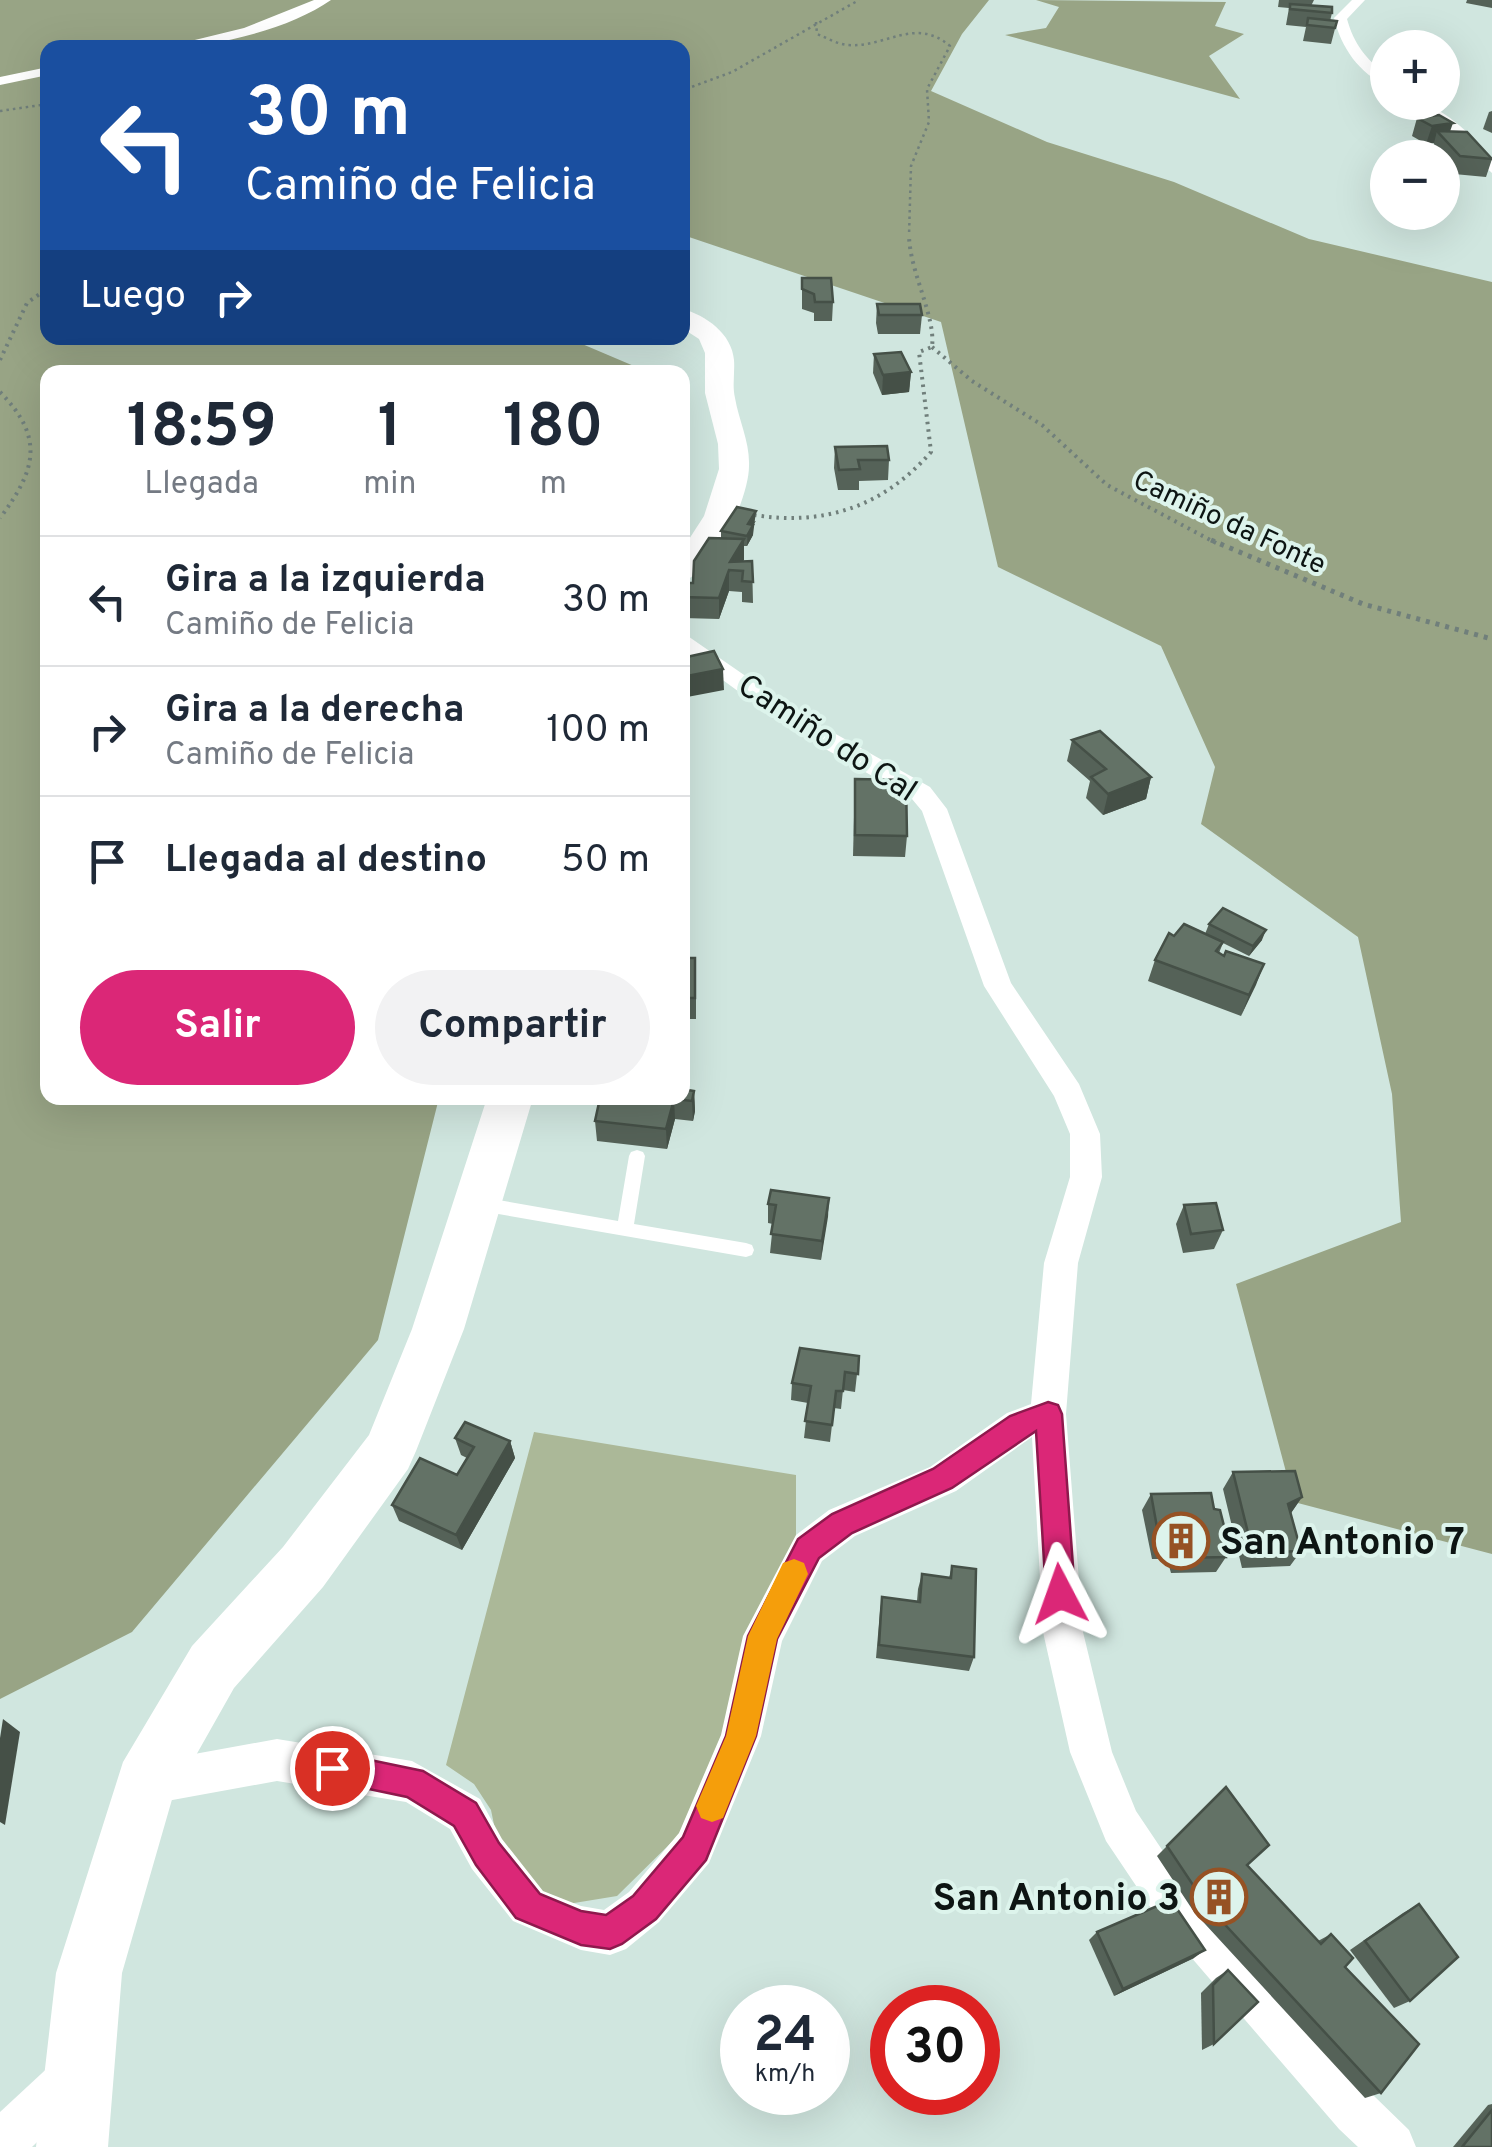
<!DOCTYPE html>
<html lang="es">
<meta charset="utf-8">
<style>
body{margin:0;font-family:Overpass,sans-serif;background:#f2f2f3;color:#1f2937;height:100vh;display:flex;flex-direction:column;font-size:38px;white-space:nowrap}
*{box-sizing:border-box;margin:0}
p{font-size:32px;color:#747a83}
.icon{flex:none;width:55px;height:55px;fill:none;stroke:currentColor;stroke-width:2;stroke-linecap:round;stroke-linejoin:round}
.map{position:relative;flex:1;overflow:hidden}
.side{position:absolute;left:40px;top:365px;width:650px;height:740px;display:flex;flex-direction:column;background:#fff;border-radius:20px;box-shadow:0 10px 40px #0002}
.side>*{flex:none}
.top-card{position:absolute;left:40px;top:40px;width:650px;height:305px;border-radius:20px;box-shadow:0 10px 40px #0002;background:#1a4fa0;color:#fff;overflow:hidden}
.tools{position:absolute;left:1370px;top:30px;display:grid;gap:20px}
.tools a{display:grid;place-items:center;width:90px;height:90px;border-radius:50%;background:#fff;box-shadow:0 10px 40px #0002;font-size:50px}
.speed{position:absolute;left:720px;top:1985px;display:flex;gap:20px;font-size:50px;font-weight:700;text-align:center}
.speed>*{display:grid;place-content:center;width:130px;height:130px;border-radius:50%;background:#fff;box-shadow:0 10px 40px #0002;line-height:1}
.speed small{font-size:25px;font-weight:400}
.speed .limit{border:15px solid #d22;background:#fff;color:#111}
.pin{position:absolute;display:grid;place-items:center;width:85px;height:85px;color:#fff;margin:-42px;border:5px solid #fff;border-radius:50%;box-shadow:0 2px 10px #0007}
.me{position:absolute;width:110px;margin:-55px;rotate:356deg;stroke-linejoin:round;filter:drop-shadow(0 0 8px #0008)}
.turn{display:flex;align-items:center;gap:35px;height:210px;padding:0 40px;font-size:45px}
.turn .icon{width:130px;height:130px;stroke-width:2.5}
.turn b{display:block;font-size:70px;line-height:85px}
.then{display:flex;align-items:center;height:95px;padding:0 40px;background:#0003;gap:20px;font-size:38px}
.eta{display:flex;justify-content:space-evenly;align-items:center;height:170px;text-align:center}
.eta b{font-size:60px;font-weight:700;line-height:70px}
.primary-button{display:flex;gap:20px;margin-top:auto;padding:20px 40px}
.primary-button a{flex:1;height:115px;border-radius:60px;background:#db2777;color:#fff;font-size:40px;font-weight:700;line-height:115px;text-align:center}
.primary-button a+a{background:#f2f2f3;color:#1f2937}
ul{padding:0;list-style:none}
li{display:flex;align-items:center;gap:30px;height:130px;padding:0 40px;border-top:2px solid #e0e1e3}
li div{flex:1}
li b{display:block;font-size:38px}
li em{font-style:normal}
.map>svg:first-child{display:block}
</style>
<div class="map">
<svg width="1492" height="2147" viewBox="0 0 1492 2147">
<rect width="100%" height="100%" fill="#d0e6df"/>
<polygon fill="#abb898" points="534,1432 796,1475 796,1559 726,1734 684,1830 617,1896 568,1904 536,1895 499,1849 491,1810 474,1784 446,1765"/>
<g fill="#98a485">
<polygon points="0,0 989,0 962,34 931,91 1047,142 1174,182 1309,239 1492,282 1492,1554 1294,1502 1236,1284 1401,1222 1392,1094 1358,937 1201,824 1215,767 1161,646 998,567 941,322 683,235 682,48 48,48 48,338 568,338 648,372 48,372 48,1098 439,1098 378,1340 132,1632 0,1699"/>
<polygon points="1036,0 1226,2 1215,26 1244,34 1209,56 1240,99 1005,35 1046,28 1059,7"/>
</g>
<g fill="none" stroke-linecap="round" stroke-linejoin="round">
<g stroke="#707f7b" stroke-width="2.5" stroke-dasharray="2.5 4" stroke-linecap="butt">
<path d="M816,22L817,34C827,38 837,44 848,45C886,48 915,16 950,46L927,89L929,122L911,166L909,236"/>
<polyline points="686,89 732,72 859,0"/>
<polyline points="0,111 48,104"/>
</g>
<g stroke="#707f7b" stroke-width="4" stroke-dasharray="2.5 5" stroke-linecap="butt">
<polyline points="932,347 972,381 1042,425 1107,485 1216,543"/>
<polyline points="0,360 27,303 48,288"/>
<path d="M0,392C45,438 36,470 0,518"/>
<path d="M754,515C824,526 883,507 931,452L919,352L932,347C936,316 909,271 909,234"/>
</g>
<polyline stroke="#707f7b" stroke-width="5" stroke-dasharray="4 6" stroke-linecap="butt" points="1211,540 1363,604 1492,639"/>
<polygon fill="#fff" fill-rule="evenodd" points="637,1150 643,1152 645,1156 634,1224 746,1243 752,1245 754,1250 752,1255 746,1257 481,1211 475,1209 473,1204 475,1199 481,1197 618,1221 629,1156 631,1152"/>
<g fill="#fff" fill-rule="evenodd">
<path d="M314,0H331C290,29 213,48 162,48L244,28Z"/>
<path d="M1352,0H1365L1347,19C1354,44 1366,60 1388,75V86C1359,74 1341,47 1334,18Z"/>
<polygon points="48,67 48,75 0,85 0,77"/>
<path d="M1410,102C1441,102 1472,136 1492,159V173Z"/>
<polygon points="682,632 802,715 930,787 947,809 1011,983 1079,1084 1100,1134 1102,1177 1078,1263 1066,1414 1083,1632 1112,1752 1136,1811 1189,1890 1373,2095 1409,2130 1416,2147 1358,2147 1339,2129 1159,1920 1106,1841 1070,1752 1043,1632 1032,1437 956,1491 855,1536 822,1561 782,1641 761,1736 709,1863 659,1922 626,1949 610,1955 581,1950 513,1921 472,1869 450,1829 406,1802 277,1781 145,1805 130,1799 124,1784 130,1769 145,1763 277,1739 412,1761 480,1799 502,1839 543,1891 581,1906 604,1910 629,1892 679,1833 721,1735 743,1636 796,1535 829,1510 930,1467 1007,1413 1031,1404 1044,1263 1070,1177 1070,1134 1054,1096 984,986 922,811 912,799 784,725 682,650"/>
<polygon points="71,2054 87,2061 94,2077 87,2093 32,2147 0,2147 0,2112 55,2061"/>
</g>
<g fill="#fff" fill-rule="evenodd">
<path d="M682,309C706,315 732,334 734,360C735,373 732,385 735,398C739,421 750,442 749,466C749,498 715,573 682,581V550L704,516L719,469L718,444L705,393V353L699,339L682,328Z"/>
<polygon points="487,1098 533,1098 464,1329 416,1451 408,1469 323,1587 234,1688 173,1796 122,1973 108,2147 36,2147 56,1973 123,1762 192,1646 283,1547 369,1435 412,1329"/>
</g>
</g>
<g fill="#556258">
<polygon points="1279,0 1314,0 1311,6 1332,13 1330,21 1337,21 1331,44 1303,41 1306,27 1286,25 1289,8 1278,7"/>
<polygon points="1467,0 1492,0 1492,8 1466,3"/>
<polygon points="1388,51 1388,72 1380,68 1385,52"/>
<polygon points="1492,111 1492,133 1483,129 1489,112"/>
<polygon points="1417,118 1450,132 1492,159 1486,177 1454,174 1442,161 1442,158 1439,158 1432,149 1434,143 1426,144 1412,136"/>
<polygon points="802,278 833,302 832,321 814,321 814,313 802,309"/>
<polygon points="877,304 922,315 920,334 878,334 876,323"/>
<polygon points="874,354 911,372 909,392 882,395 873,373"/>
<polygon points="835,447 889,460 888,480 859,481 859,490 838,490 834,468"/>
<polygon points="756,521 753,525 753,535 747,546 744,546 743,561 752,561 753,603 742,602 742,592 729,591 719,619 683,618 682,595 693,583 721,538 721,531"/>
<polygon points="1072,740 1151,777 1146,799 1103,815 1086,798 1090,781 1067,761"/>
<polygon points="855,779 907,836 905,857 853,856"/>
<polygon points="1209,924 1262,940 1249,956 1223,943 1219,953 1224,956 1264,964 1241,1016 1148,981 1155,960 1174,936 1205,934"/>
<polygon points="682,958 696,978 696,1019 682,1019"/>
<polygon points="694,1091 695,1111 693,1121 675,1119 667,1149 597,1141 595,1121"/>
<polygon points="829,1198 821,1260 770,1253 773,1224 768,1223 768,1204"/>
<polygon points="1184,1205 1223,1230 1214,1249 1183,1253 1176,1224"/>
<polygon points="859,1356 855,1392 843,1390 841,1409 834,1408 830,1442 804,1438 808,1403 791,1400 792,1383"/>
<polygon points="455,1438 510,1441 515,1458 462,1550 399,1521 392,1505 457,1475 467,1458 461,1455"/>
<polygon points="1233,1472 1302,1497 1291,1513 1301,1551 1290,1566 1242,1568 1223,1489"/>
<polygon points="1151,1494 1214,1509 1228,1542 1224,1549 1226,1557 1216,1572 1171,1573 1167,1559 1152,1559 1142,1510"/>
<polygon points="952,1566 974,1657 969,1671 876,1658 880,1611 882,1597 917,1601 918,1589 922,1574 949,1578"/>
<polygon points="1226,1787 1247,1865 1318,1941 1331,1934 1345,1967 1381,2093 1365,2098 1194,1912 1157,1856"/>
<polygon points="1419,1904 1410,2001 1394,2008 1350,1950 1403,1913"/>
<polygon points="1097,1932 1194,1958 1114,1996 1089,1940"/>
<polygon points="1228,1970 1214,2044 1202,2050 1201,1993 1216,1978"/>
<polygon points="1492,2104 1492,2147 1453,2147 1488,2105"/>
</g>
<g fill="#455047">
<polygon points="1453,123 1447,140 1437,131 1434,143 1426,144 1432,126"/>
<polygon points="911,372 909,392 882,395 883,375"/>
<polygon points="756,511 753,535 747,546 748,524"/>
<polygon points="744,539 744,560 737,571 730,562"/>
<polygon points="729,570 729,591 719,619 719,598"/>
<polygon points="723,669 724,690 682,698 682,677"/>
<polygon points="1151,777 1146,799 1103,815 1108,794"/>
<polygon points="1266,930 1262,940 1249,956 1253,946"/>
<polygon points="1264,964 1256,985 1241,1016 1249,995"/>
<polygon points="694,1091 695,1111 693,1121 692,1101"/>
<polygon points="674,1099 675,1119 667,1149 666,1129"/>
<polygon points="829,1198 828,1217 821,1260 822,1241"/>
<polygon points="510,1441 515,1458 462,1550 456,1535"/>
<polygon points="1302,1497 1291,1513 1288,1504"/>
<polygon points="3,1719 20,1732 5,1825 0,1822 0,1738"/>
<polygon points="1205,1950 1194,1958 1114,1996 1123,1989"/>
</g>
<g fill="#637266" stroke="#455047" stroke-width="2.5">
<polygon points="1290,4 1332,7 1332,13 1290,9"/>
<polygon points="1308,18 1337,21 1335,28 1307,25"/>
<polygon points="1439,115 1453,123 1432,126 1417,118"/>
<polygon points="1437,131 1467,132 1492,159 1460,156"/>
<polygon points="802,278 831,278 833,302 815,302 814,294 802,289"/>
<polygon points="877,304 920,304 922,315 879,315"/>
<polygon points="901,352 911,372 883,375 874,354"/>
<polygon points="887,446 889,460 858,460 860,469 839,470 835,447"/>
<polygon points="737,507 756,511 748,524 753,525 747,536 721,531"/>
<polygon points="709,538 744,539 730,562 752,561 753,582 742,581 743,571 729,570 719,598 682,597 684,583 693,583 694,561"/>
<polygon points="714,651 723,669 682,677 682,658"/>
<polygon points="1100,731 1151,777 1108,794 1091,777 1106,769 1072,740"/>
<polygon points="855,779 906,780 907,836 855,835"/>
<polygon points="1223,908 1266,930 1253,946 1209,924"/>
<polygon points="1184,924 1223,942 1216,951 1224,956 1226,951 1264,964 1249,995 1155,960 1169,933 1174,936"/>
<rect x="682" y="958" width="13" height="40"/>
<polygon points="682,1089 694,1091 692,1101 674,1099 666,1129 595,1121 600,1098 682,1098"/>
<polygon points="771,1190 829,1198 822,1241 771,1234 776,1205 768,1204"/>
<polygon points="1216,1203 1223,1230 1191,1234 1184,1205"/>
<polygon points="800,1348 859,1356 858,1374 845,1372 843,1391 836,1391 832,1425 805,1421 811,1386 792,1383"/>
<polygon points="465,1422 510,1441 456,1535 392,1505 420,1458 457,1475 474,1447 455,1438"/>
<polygon points="1295,1471 1302,1497 1288,1504 1301,1551 1253,1553 1233,1472"/>
<polygon points="1211,1493 1214,1509 1220,1510 1228,1542 1222,1541 1226,1557 1180,1558 1176,1544 1160,1544 1151,1494"/>
<polygon points="952,1566 976,1569 974,1657 879,1645 882,1597 920,1602 922,1574 951,1578"/>
<polygon points="1226,1787 1269,1845 1247,1865 1321,1944 1331,1934 1353,1958 1345,1967 1419,2044 1381,2093 1205,1903 1167,1846"/>
<polygon points="1171,1900 1205,1950 1123,1989 1097,1932"/>
<polygon points="1419,1904 1458,1957 1410,2001 1365,1941"/>
<polygon points="1228,1970 1258,2002 1214,2044 1213,1985"/>
<polygon points="1492,2110 1492,2147 1462,2147"/>
</g>
<polygon fill="#db2777" stroke="#8e194d" stroke-width="2.5" points="1048,1402 1058,1405 1062,1414 1075,1594 1071,1604 1060,1609 1050,1604 1046,1594 1036,1431 952,1488 852,1533 819,1558 777,1639 756,1736 706,1860 656,1919 622,1944 610,1949 581,1945 516,1918 476,1865 454,1826 407,1797 321,1779 316,1768 321,1756 332,1752 423,1771 476,1803 499,1843 540,1894 581,1911 606,1915 633,1896 683,1837 726,1736 748,1636 798,1539 832,1514 933,1469 1010,1416"/>
<polygon fill="#f59e0b" points="794,1559 804,1563 808,1574 777,1639 756,1736 723,1818 712,1822 701,1818 696,1806 726,1736 748,1636 783,1563"/>
<defs>
<g id="building-ring" transform="scale(2.875)"><circle r="9.5" fill="#ddf4ec" stroke="#965224" stroke-width="1.5"/><path d="M-4-6H4V6H1V3H-1V6H-4ZM-2.5-4.3h1.7v1.8h-1.7ZM.8-4.3h1.7v1.8H.8ZM-2.5-1h1.7V.8h-1.7ZM.8-1h1.7V.8H.8Z" fill="#965224"/></g>
</defs>
<g fill-rule="evenodd">
<use href="#building-ring" x="1181" y="1541"/>
<use href="#building-ring" x="1219" y="1897"/>
</g>
<g text-anchor="middle" stroke-width="8" stroke-linejoin="round" paint-order="stroke">
<g font-size="28" fill="#0d1513" stroke="#ddf4ec">
<text transform="translate(1230 521) rotate(25)" y="10">Camiño da Fonte</text>
</g>
<g font-size="32" fill="#0d1513" stroke="#ddf4ec">
<text transform="translate(828 737) rotate(33)" y="11">Camiño do Cal</text>
</g>
<g font-size="38" font-weight="bold" fill="#0d1513" stroke="#ddf4ec" text-anchor="start">
<text x="1220" y="1554">San Antonio 7</text>
<text x="1180" y="1910" text-anchor="end">San Antonio 3</text>
</g>
</g>
</svg>
<div class="tools">
<a>+</a>
<a>−</a>
</div>
<div class="speed"><div>24<small>km/h</small></div><div class="limit">30</div></div>
<div class="pin" style="left:332px;top:1768px;background:#d93025"><svg class="icon" aria-label="arrive" viewBox="0 0 24 24"><path d="M6 21V4h12l-3 4 3 4H6"/></svg></div>
<svg class="me" style="left:1060px;top:1594px" viewBox="-20 -20 40 40"><path d="M0-17L14 15 0 8-14 15z" fill="#db2777" stroke="#fff" stroke-width="4"/></svg>
<div class="top-card">
<div class="turn"><svg class="icon" aria-label="left" viewBox="0 0 24 24"><path d="M17 20v-9H6M10 6l-5 5 5 5"/></svg><div><b>30 m</b>Camiño de Felicia</div></div>
<div class="then">Luego<svg class="icon" aria-label="right" viewBox="0 0 24 24"><path d="M7 20v-9h11M14 6l5 5-5 5"/></svg></div>
</div>
<section class="side">
<div class="eta">
<div><b>18:59</b><p>Llegada</p></div>
<div><b>1</b><p>min</p></div>
<div><b>180</b><p>m</p></div>
</div>
<ul>
<li><svg class="icon" aria-label="left" viewBox="0 0 24 24"><path d="M17 20v-9H6M10 6l-5 5 5 5"/></svg><div><b>Gira a la izquierda</b><p>Camiño de Felicia</p></div><em>30 m</em></li>
<li><svg class="icon" aria-label="right" viewBox="0 0 24 24"><path d="M7 20v-9h11M14 6l5 5-5 5"/></svg><div><b>Gira a la derecha</b><p>Camiño de Felicia</p></div><em>100 m</em></li>
<li><svg class="icon" aria-label="arrive" viewBox="0 0 24 24"><path d="M6 21V4h12l-3 4 3 4H6"/></svg><div><b>Llegada al destino</b></div><em>50 m</em></li>
</ul>
<div class="primary-button"><a>Salir</a><a>Compartir</a></div>
</section>
</div>
